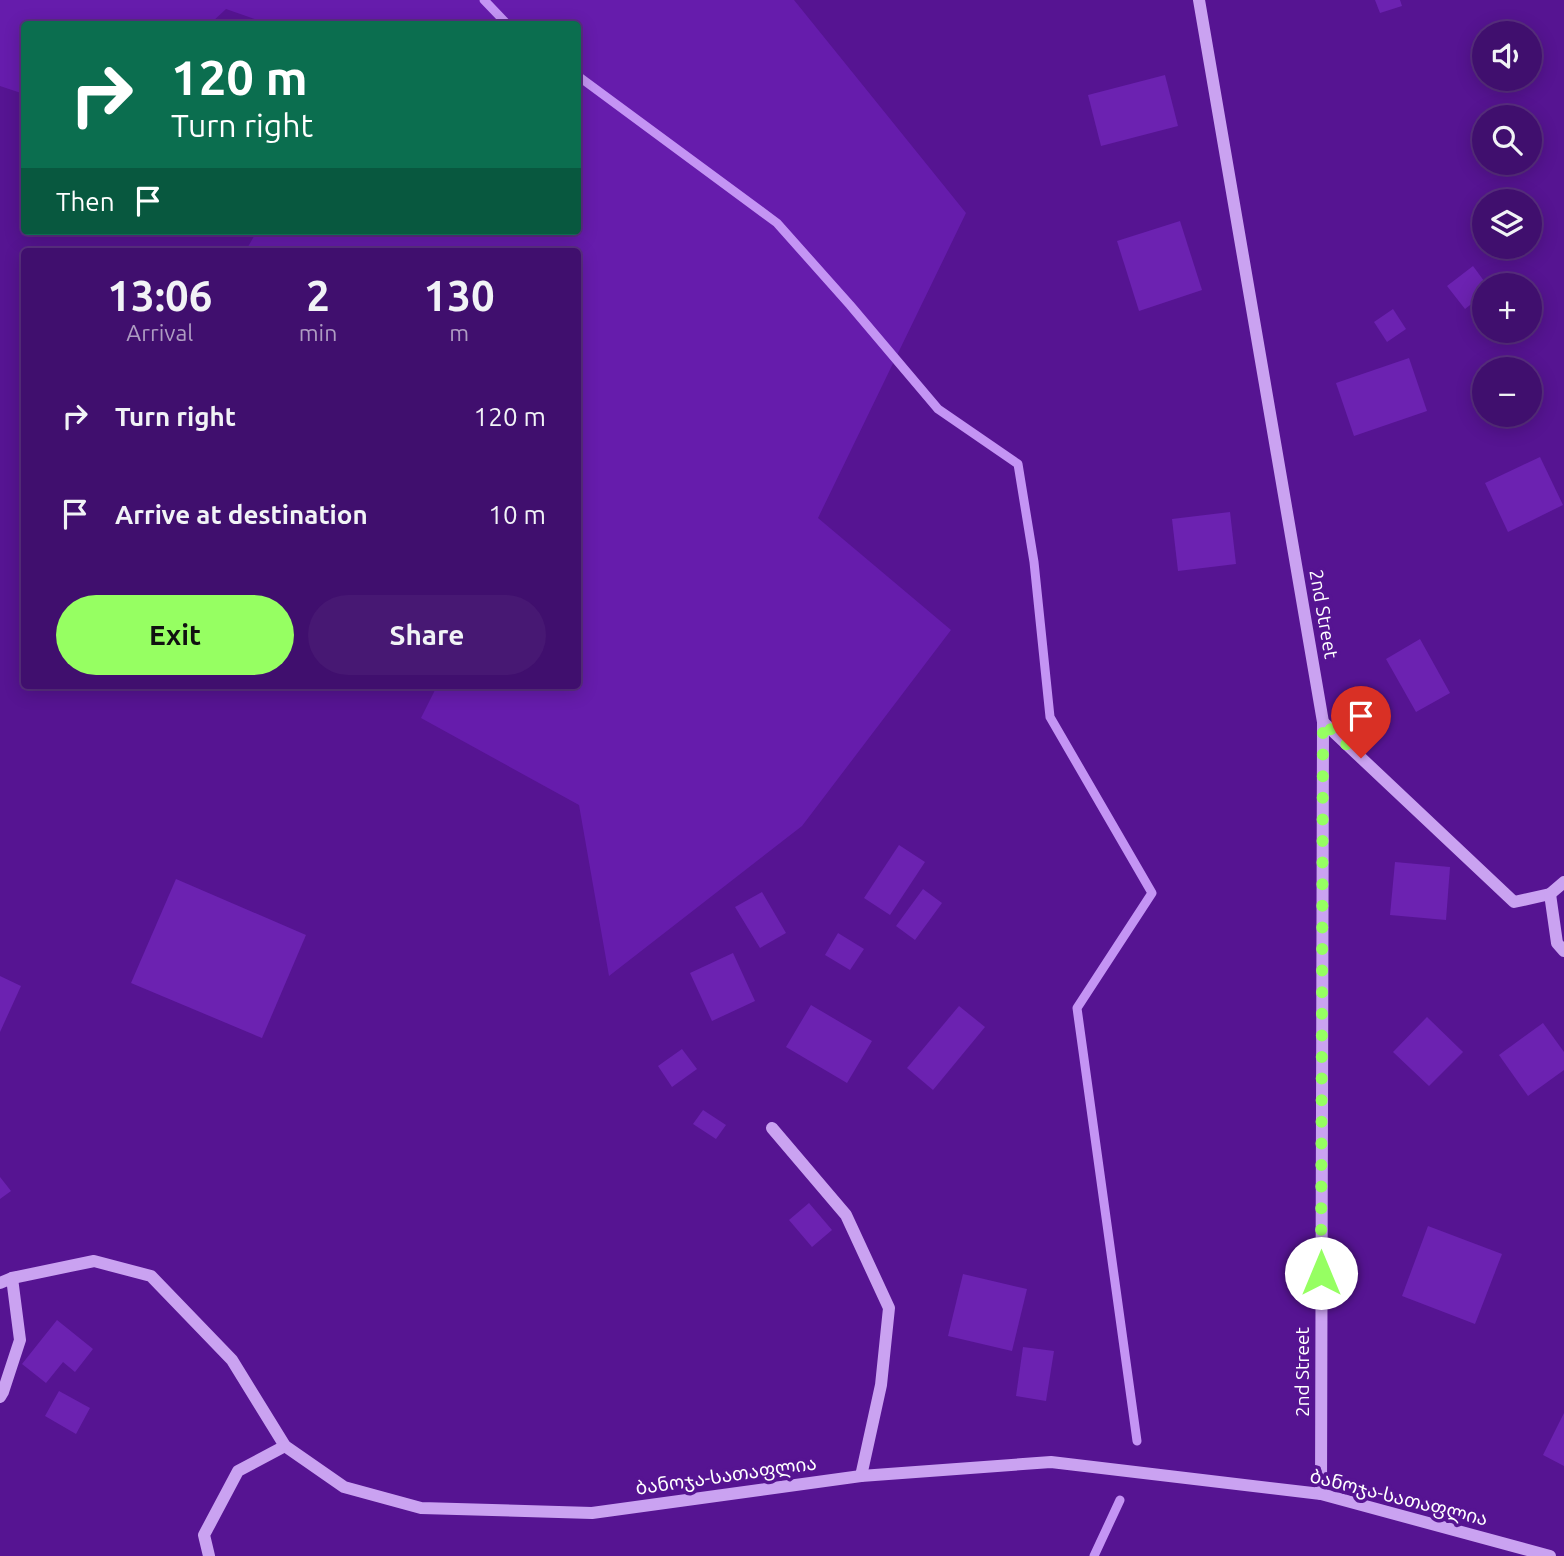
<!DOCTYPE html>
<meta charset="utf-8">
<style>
body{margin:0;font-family:Ubuntu,"Noto Sans Georgian",sans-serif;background:#471873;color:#f1f3f6;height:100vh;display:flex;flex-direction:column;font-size:26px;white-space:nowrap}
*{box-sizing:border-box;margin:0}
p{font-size:23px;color:#ae9cc2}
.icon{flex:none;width:38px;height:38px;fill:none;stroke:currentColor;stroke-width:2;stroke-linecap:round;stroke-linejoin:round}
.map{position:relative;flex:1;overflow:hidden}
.panel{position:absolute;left:21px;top:248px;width:560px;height:441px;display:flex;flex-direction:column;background:#400f6e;border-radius:7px;box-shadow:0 4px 18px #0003,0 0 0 2px #592f81}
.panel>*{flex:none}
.hud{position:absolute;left:21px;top:21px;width:560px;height:214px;border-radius:7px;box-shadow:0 4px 18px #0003,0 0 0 2px #592f81;background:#0b6e4f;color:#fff;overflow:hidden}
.buttons{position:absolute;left:1472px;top:21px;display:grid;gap:14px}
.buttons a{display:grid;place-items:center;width:70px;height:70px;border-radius:50%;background:#400f6e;box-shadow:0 4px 18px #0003,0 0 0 2px #592f81;font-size:35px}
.pin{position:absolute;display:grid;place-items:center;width:60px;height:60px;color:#fff;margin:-72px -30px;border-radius:50% 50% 50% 0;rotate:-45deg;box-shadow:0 0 7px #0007}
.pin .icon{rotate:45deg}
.me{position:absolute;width:77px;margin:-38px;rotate:0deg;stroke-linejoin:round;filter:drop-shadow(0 0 5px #0008)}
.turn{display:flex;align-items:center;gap:24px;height:147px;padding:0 35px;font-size:32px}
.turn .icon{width:91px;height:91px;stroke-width:2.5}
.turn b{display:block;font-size:49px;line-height:60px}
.then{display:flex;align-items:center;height:66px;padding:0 35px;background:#0003;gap:14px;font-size:26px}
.eta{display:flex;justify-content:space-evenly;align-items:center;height:119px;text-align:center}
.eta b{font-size:42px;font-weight:600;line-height:49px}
.action{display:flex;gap:14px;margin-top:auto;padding:14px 35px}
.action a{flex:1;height:80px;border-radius:42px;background:#96ff62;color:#111;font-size:28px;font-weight:600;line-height:80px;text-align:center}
.action a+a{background:#471873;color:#f1f3f6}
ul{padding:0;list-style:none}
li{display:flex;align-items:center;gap:21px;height:98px;padding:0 35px}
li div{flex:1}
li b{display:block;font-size:26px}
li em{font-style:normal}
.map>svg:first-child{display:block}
</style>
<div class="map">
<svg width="1564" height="1556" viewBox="0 0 1564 1556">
<rect width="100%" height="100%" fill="#561492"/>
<polygon fill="#661cac" points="0,0 794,0 966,213 818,518 951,630 802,826 609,976 579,805 421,718 437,686 578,686 578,252 245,252 257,231 578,231 578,24 269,24 226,9 210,24 24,24 24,94 0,86"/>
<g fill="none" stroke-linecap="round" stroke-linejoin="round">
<g stroke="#c494f4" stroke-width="9">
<polyline points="484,0 507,24"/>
<polyline points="578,76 777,223 850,305 938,409 1018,464 1034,562 1050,717 1152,893 1077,1008 1137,1441"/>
<polyline points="1094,1556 1120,1500"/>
</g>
</g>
<g fill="#6c22b1">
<polygon points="1375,0 1400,0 1402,6 1380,13"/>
<polygon points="1165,75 1178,126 1101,146 1088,95"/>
<polygon points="1180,221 1202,290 1139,311 1117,241"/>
<polygon points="1473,266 1487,285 1484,285 1484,294 1465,309 1447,286"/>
<polygon points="1393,309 1406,329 1387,342 1374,322"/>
<polygon points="1409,358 1427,411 1354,436 1336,383"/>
<polygon points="1540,457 1563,505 1508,532 1485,483"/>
<polygon points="1230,512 1236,564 1178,571 1172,519"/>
<polygon points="1420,639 1450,693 1416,712 1386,659"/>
<polygon points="899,845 925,862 890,915 864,898"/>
<polygon points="1395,862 1450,867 1446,920 1390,915"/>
<polygon points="176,879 306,935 262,1038 131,983"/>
<polygon points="923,889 942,903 915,940 896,926"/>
<polygon points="762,892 786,933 760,948 735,907"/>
<polygon points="838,933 864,949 850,970 825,955"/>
<polygon points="733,953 755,1001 712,1021 690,973"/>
<polygon points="0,976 21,986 0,1032"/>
<polygon points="811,1005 872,1041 847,1083 786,1047"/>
<polygon points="959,1006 985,1027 933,1090 907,1068"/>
<polygon points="1427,1017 1463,1052 1429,1086 1393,1052"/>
<polygon points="1543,1023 1564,1052 1564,1070 1528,1096 1499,1055"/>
<polygon points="682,1049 697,1069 672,1087 658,1066"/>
<polygon points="703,1110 726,1125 716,1139 693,1124"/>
<polygon points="0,1177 11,1191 0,1199"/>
<polygon points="809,1203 832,1230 812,1247 789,1220"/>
<polygon points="1428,1226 1502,1254 1475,1324 1402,1296"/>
<polygon points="963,1274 1027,1289 1012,1351 948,1336"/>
<polygon points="57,1320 93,1349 75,1372 63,1362 46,1383 22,1364"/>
<polygon points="1023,1347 1054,1351 1046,1401 1016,1396"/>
<polygon points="59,1391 90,1408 76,1434 45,1416"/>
<polygon points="1564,1413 1564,1466 1543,1455"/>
</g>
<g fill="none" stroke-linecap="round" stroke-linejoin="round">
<g stroke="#caa2f1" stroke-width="12">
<polyline points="1199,0 1323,722 1321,1494"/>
<polyline points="1323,722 1514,902 1550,894 1564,882"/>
<polyline points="1550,894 1557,943 1564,951"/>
<polyline points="772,1128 846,1215 889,1308 881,1385 861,1476"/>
<polyline points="0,1283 12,1278 94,1261 151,1276 232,1360 285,1446 344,1487 421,1508 592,1513 861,1476 1051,1462 1321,1494 1550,1556"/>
<polyline points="0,1397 3,1392 20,1340 12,1278"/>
<polyline points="209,1556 204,1535 238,1471 285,1446"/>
</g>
</g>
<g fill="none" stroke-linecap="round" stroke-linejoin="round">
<polyline stroke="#96ff62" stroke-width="12" stroke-dasharray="0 21.6" points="1321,1273 1323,722 1361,758"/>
</g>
<g text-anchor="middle" stroke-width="7" stroke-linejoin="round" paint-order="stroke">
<g font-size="19" fill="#fff" stroke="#561492">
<text transform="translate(1324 614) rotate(80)" y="7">2nd Street</text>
<text transform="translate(1302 1372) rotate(-90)" y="7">2nd Street</text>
<text transform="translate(726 1475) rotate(-8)" y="7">ბანოჯა-სათაფლია</text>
<text transform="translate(1399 1497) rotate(14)" y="7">ბანოჯა-სათაფლია</text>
</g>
</g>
</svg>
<div class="buttons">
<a><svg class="icon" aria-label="sound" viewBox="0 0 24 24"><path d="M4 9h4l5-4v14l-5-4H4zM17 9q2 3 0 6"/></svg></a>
<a><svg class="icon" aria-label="search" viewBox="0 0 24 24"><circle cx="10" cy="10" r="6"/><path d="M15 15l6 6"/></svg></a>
<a><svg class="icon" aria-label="layers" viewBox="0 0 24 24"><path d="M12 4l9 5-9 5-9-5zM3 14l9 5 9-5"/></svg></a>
<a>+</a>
<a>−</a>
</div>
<div class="pin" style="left:1361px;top:758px;background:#d93025"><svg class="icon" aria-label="arrive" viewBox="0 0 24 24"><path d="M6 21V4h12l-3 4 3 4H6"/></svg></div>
<svg class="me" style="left:1321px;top:1273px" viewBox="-20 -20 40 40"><circle r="19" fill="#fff"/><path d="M0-13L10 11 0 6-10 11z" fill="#96ff62"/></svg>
<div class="hud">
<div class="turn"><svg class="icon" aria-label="right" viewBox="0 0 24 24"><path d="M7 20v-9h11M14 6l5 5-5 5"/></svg><div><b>120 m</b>Turn right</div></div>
<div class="then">Then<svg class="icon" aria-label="arrive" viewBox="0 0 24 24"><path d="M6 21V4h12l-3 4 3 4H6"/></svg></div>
</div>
<section class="panel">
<div class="eta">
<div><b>13:06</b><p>Arrival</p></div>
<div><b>2</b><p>min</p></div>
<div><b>130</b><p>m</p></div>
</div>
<ul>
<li><svg class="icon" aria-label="right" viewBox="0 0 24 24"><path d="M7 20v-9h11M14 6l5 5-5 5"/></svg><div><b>Turn right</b></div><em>120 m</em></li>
<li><svg class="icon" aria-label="arrive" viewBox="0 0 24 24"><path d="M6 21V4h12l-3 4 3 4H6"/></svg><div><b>Arrive at destination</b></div><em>10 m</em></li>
</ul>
<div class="action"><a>Exit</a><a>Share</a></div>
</section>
</div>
